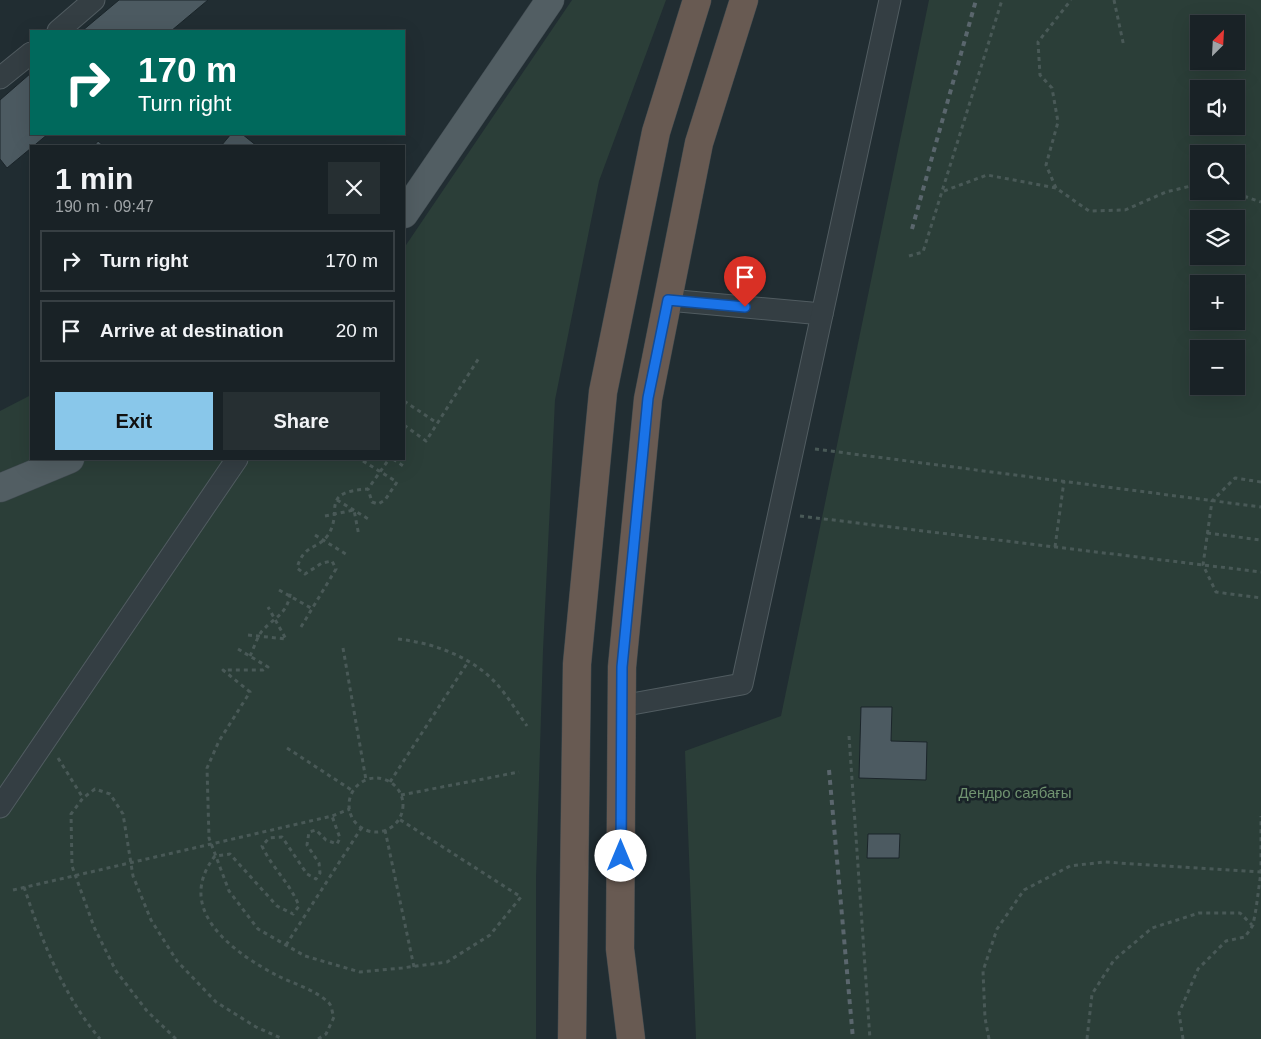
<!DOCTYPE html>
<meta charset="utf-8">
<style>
body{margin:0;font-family:Helvetica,sans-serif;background:#262f32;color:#f1f3f6;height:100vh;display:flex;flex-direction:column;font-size:19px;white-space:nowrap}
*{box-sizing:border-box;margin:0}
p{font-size:16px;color:#9fa4a7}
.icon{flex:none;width:28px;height:28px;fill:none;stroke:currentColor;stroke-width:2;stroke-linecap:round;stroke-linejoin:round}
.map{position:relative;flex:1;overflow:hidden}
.drawer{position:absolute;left:30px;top:145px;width:375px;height:315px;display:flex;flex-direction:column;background:#192226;border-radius:0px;box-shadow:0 5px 20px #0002,0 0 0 1px #373f43}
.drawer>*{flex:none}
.hud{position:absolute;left:30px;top:30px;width:375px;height:105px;border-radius:0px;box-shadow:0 5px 20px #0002,0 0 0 1px #373f43;background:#00695c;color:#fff;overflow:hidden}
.needle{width:32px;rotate:24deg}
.controls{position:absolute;left:1190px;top:15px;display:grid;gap:10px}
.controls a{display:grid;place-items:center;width:55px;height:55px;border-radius:0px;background:#192226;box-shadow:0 5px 20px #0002,0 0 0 1px #373f43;font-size:25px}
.pin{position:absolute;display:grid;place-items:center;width:42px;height:42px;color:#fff;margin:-51px -21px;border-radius:50% 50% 50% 0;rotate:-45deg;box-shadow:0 0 5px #0007}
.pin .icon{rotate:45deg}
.me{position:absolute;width:55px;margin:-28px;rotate:0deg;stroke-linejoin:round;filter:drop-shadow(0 0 4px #0008)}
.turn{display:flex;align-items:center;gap:18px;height:105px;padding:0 25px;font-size:22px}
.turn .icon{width:65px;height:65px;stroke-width:2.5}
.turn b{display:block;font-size:35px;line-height:42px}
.round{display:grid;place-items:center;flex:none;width:52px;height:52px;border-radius:0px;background:#262f32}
.head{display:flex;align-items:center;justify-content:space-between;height:85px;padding:0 25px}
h1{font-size:30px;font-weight:600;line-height:38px}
.button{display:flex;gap:10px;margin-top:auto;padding:10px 25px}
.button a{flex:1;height:58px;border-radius:0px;background:#89c7ea;color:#111;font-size:20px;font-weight:600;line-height:58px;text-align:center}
.button a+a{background:#262f32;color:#f1f3f6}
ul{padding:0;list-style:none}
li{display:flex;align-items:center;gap:15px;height:62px;margin:0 10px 8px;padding:0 15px;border:2px solid #373f43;border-radius:0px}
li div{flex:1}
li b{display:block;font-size:19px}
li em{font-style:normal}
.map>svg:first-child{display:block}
</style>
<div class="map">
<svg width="1261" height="1039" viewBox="0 0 1261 1039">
<rect width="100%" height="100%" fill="#212d32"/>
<g fill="#2b3e38" fill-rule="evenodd">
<polygon points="572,0 666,0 599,181 555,400 543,650 536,878 536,1039 0,1039 0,411 31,395 31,459 404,459 404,248"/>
<path d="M929,0H1261V1039H696L685,751L781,716ZM1199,24H1236V61H1199ZM1199,89H1236V126H1199ZM1199,154H1236V191H1199ZM1199,219H1236V256H1199ZM1199,284H1236V321H1199ZM1199,349H1236V386H1199Z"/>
</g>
<g fill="#4c5a61" stroke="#1b252a">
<polygon points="119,0 208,0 171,31 82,31"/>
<polygon points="31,73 31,134 48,134 7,168 0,159 0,100"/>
<polygon points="231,134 242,134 257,146 221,146"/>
<polygon points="98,141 104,146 94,146"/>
<polygon points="861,707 892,707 891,741 927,742 926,780 859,778"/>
<polygon points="868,834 900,834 899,858 867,858"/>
</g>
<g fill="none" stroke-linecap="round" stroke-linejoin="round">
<g stroke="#515c61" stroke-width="23">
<g id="minor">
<polyline points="58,31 94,0"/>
<polyline points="0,78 31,53"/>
<polyline points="668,300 822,314"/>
<polyline points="621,706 742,684 890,0"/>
<polyline points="0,807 237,459"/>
</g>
</g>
<g stroke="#404a50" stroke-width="29">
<g id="major">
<polyline points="404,214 550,0"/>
<polyline points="0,488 70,459"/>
</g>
</g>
<g stroke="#3e494e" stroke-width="29">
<g id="highway">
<polyline points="572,1039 577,664 603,392 656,132 697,0"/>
<polyline points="631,1039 620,949 622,667 648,399 699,143 744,0"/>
</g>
</g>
<g stroke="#495957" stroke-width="3" stroke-dasharray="4 4" stroke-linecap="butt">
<polyline points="1114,0 1124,47"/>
<polyline points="1056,188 1046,165 1058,122 1052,88 1040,75 1038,42 1071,0"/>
<polyline points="944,191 987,175 1056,188 1089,211 1125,210 1166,192 1199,184"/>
<polyline points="1229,191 1261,202"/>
<polyline points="909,256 923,252 1002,0"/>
<polyline points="404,401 437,423"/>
<polyline points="404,425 426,441 479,358"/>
<polyline points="815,449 1261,507"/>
<polyline points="393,459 406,468"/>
<polyline points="363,461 397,482 385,500 378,504 372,502 368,489"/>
<polyline points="1261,482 1235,478 1212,501 1203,565 1216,592 1261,598"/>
<polyline points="337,500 370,520"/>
<polyline points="325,516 354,510 359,536"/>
<polyline points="800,516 1261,572"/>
<polyline points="1207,533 1261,540"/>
<polyline points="315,535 349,556"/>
<polyline points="1055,547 1064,481"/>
<polyline points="279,590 311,608"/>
<path d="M301,627L336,569L332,561L322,563L305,574L297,568C304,543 318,550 328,535C344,511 318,492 368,489L389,459"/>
<polyline points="248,635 286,639 268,607"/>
<path d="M398,639C433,643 470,656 495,682C507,695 517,712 527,726"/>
<polyline points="343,648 366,780"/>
<polyline points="238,649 268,667 263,670 223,670 250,692 219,741 207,768 209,838 229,891 258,929 305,956 360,972 402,968 447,962 490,935 521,897 399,819"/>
<path d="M250,656C254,648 257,637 262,631C278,614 287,615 291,590"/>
<polyline points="849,736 870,1039"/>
<polyline points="287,748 353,791"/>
<polyline points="58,758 83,798"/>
<circle cx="376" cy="805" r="27"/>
<polyline points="390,782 468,662"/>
<polyline points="401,795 519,772"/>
<polyline points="385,830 414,967"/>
<path d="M24,887C42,941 63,995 100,1039"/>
<polyline points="13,890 332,816 350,809"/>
<polyline points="286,945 362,827"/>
<polyline points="176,1039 147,1011 116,971 94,927 72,866 71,814 83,798 95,789 110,794 123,814 133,876 151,920 177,961 216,1002 256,1027 283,1039"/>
<path d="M318,1039L326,1034L334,1017C332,1013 332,1006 329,1003C316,990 294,984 278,976C234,953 173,910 215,856L230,854L277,906L293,914L299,906C290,883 272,868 262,846L269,838L282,837L307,874L316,879L320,873L319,863L307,845L309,832L316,830L326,840L337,844L340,838L332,816"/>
<polyline points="989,1039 985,1018 983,971 997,929 1024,890 1070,866 1104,862 1261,872"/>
<polyline points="1087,1039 1092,994 1114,960 1152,928 1199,913 1240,913 1252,925"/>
<polyline points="1183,1039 1179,1013 1198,969 1226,941 1245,937 1253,925 1256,909 1261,872 1261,816"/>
</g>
<use href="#minor" stroke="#343e43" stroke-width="21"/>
<use href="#major" stroke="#525e63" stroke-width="28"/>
<use href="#highway" stroke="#685a52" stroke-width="28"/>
<g stroke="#5a666d" stroke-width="4" stroke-dasharray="5 5" stroke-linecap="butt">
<polyline points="912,229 976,0"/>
<polyline points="829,770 853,1039"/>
</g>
</g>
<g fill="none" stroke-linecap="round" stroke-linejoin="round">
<g stroke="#114b97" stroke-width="12">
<polyline id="route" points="621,856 622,667 648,398 668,300 745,307"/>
</g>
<use href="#route" stroke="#1a73e8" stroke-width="9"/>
</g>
<g text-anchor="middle" stroke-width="5" stroke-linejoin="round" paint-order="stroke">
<g font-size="15" fill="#709370" stroke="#192328">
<text x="1015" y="798">Дендро саябағы</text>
</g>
</g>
</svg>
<div class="controls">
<a><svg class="needle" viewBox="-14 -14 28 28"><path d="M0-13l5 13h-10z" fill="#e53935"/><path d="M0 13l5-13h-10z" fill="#9fa4a7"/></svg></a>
<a><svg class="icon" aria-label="sound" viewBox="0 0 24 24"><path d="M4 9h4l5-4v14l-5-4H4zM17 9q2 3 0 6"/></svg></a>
<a><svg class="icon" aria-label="search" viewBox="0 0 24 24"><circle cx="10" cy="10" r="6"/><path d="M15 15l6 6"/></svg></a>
<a><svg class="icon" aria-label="layers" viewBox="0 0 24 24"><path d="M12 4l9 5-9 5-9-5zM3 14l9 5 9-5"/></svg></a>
<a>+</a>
<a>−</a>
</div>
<div class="pin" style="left:745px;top:307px;background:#d93025"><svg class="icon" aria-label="arrive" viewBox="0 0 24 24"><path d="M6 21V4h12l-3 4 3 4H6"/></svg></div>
<svg class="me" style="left:621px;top:856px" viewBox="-20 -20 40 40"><circle r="19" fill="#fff"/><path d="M0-13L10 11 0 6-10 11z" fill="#1a73e8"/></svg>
<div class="hud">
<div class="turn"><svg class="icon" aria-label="right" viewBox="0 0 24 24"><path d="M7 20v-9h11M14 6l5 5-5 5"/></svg><div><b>170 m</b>Turn right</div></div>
</div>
<section class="drawer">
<div class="head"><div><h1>1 min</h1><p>190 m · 09:47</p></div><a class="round"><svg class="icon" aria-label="close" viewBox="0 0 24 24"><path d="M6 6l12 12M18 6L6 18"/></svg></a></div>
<ul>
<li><svg class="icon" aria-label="right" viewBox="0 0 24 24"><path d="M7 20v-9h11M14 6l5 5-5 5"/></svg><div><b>Turn right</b></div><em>170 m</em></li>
<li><svg class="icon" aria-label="arrive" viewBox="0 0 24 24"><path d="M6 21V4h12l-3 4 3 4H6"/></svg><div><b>Arrive at destination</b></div><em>20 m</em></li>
</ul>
<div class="button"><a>Exit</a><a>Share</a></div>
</section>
</div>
